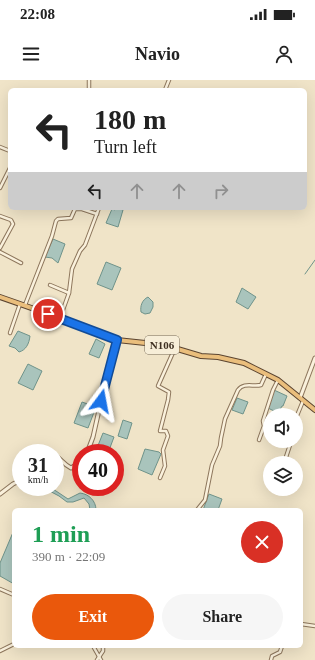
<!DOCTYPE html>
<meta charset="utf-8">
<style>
body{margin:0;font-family:"Times New Roman",serif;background:#f6f6f6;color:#222;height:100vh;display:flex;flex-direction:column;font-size:15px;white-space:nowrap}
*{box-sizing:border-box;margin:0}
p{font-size:13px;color:#767676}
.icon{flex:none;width:22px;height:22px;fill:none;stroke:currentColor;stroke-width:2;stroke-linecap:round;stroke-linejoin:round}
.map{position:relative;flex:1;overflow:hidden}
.sheet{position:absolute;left:12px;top:428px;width:291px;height:140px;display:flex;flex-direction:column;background:#fff;border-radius:6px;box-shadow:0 4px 16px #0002}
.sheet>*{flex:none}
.guide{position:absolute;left:8px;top:8px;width:299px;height:122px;border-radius:6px;box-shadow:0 4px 16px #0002;background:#fff;color:#222;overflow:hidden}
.controls{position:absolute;left:263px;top:328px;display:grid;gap:8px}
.controls a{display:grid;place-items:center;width:40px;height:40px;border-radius:50%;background:#fff;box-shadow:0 4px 16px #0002;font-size:20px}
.speed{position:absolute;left:12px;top:364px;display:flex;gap:8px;font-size:20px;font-weight:700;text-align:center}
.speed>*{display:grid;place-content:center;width:52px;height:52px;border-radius:50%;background:#fff;box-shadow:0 4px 16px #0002;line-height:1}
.speed small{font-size:10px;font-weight:400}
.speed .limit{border:6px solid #d22;background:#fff;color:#111}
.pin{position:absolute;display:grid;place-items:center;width:34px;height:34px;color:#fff;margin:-17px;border:2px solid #fff;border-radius:50%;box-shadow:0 1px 4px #0007}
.me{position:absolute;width:44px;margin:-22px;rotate:13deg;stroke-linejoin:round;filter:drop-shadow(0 0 3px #0008)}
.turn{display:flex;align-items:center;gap:14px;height:84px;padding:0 20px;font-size:18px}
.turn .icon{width:52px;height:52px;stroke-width:2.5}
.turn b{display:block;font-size:28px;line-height:34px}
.lanes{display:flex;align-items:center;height:38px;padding:0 20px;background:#0003;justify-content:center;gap:20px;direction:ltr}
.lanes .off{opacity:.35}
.round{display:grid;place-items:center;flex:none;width:42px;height:42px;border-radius:21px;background:#f6f6f6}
.headline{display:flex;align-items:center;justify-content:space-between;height:68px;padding:0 20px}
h1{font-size:24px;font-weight:700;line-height:30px;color:#1e9e55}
.primary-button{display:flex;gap:8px;margin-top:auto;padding:8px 20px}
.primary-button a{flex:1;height:46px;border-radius:24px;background:#ea580c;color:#fff;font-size:16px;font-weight:700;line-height:46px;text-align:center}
.primary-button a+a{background:#f6f6f6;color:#222}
.status{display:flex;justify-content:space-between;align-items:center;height:28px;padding:0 20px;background:#fff;direction:ltr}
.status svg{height:11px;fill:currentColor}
header{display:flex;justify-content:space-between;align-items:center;height:52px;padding:0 20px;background:#fff;font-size:18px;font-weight:700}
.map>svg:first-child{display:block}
</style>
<div class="status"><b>22:08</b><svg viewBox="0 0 49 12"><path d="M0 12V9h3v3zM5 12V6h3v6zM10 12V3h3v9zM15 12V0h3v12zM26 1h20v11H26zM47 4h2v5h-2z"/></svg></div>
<header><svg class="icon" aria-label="menu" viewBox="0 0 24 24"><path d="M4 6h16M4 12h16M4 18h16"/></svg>Navio<svg class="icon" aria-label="person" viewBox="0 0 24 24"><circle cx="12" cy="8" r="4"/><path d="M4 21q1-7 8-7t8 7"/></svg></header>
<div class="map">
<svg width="315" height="580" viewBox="0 0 315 580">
<rect width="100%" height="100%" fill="#f0e4c8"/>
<g fill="#a9c4bc" stroke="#6f938a">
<polygon points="116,128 123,130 118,147 106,143 112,129 115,130"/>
<polygon points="53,159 65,164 58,183 52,178 45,177"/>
<polygon points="106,182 121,188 112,210 97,204"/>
<polygon points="242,208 256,217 248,229 236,222"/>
<path d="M148,217L153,222V227L150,233L145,234L141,232C140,226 142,220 148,217Z"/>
<path d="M18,251L30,256C29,264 26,270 19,272L15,268L9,266Z"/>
<polygon points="96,259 105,264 99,278 89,274"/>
<polygon points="28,284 42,291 33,310 18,303"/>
<polygon points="274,310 287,316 283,326 282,326 278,333 268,328"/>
<polygon points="237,318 248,322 243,334 232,330"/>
<polygon points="82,322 96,327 88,348 74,343"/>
<polygon points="123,340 132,343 127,359 118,356"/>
<polygon points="103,353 114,357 108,373 95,373"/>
<polygon points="145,369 159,372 161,374 152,395 138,389"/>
<path d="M42,407H50L68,419L80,413C89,414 96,421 96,430H90L89,424L84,418L73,422H67L59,416Z"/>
<polygon points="209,414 222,419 218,430 203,430"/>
<polygon points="14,450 14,504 0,496 0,483"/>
</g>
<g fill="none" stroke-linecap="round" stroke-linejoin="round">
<polyline stroke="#6f938a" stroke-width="1" points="305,194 315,180"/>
<g stroke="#8d765c" stroke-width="4.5">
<g id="minor">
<polyline points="89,10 89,0"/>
<polyline points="165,10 169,0"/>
<polyline points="0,67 10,71"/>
<polyline points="0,108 10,88"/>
<polyline points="0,136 11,140 13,144 0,168"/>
<polyline points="0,172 21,183"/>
<polyline points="50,205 69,213"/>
<polyline points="25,225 52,156 56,141 58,139 71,138 75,129 82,129 97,134"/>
<polyline points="60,238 69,213 72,189 80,171 85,165 99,128"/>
<polyline points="10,253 20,224"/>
<polyline points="296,338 303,321"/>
<polyline points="259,360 264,346 263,341 273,310 278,300"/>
<polyline points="284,383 290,365 290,361"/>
<polyline points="160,398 165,386 163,370 168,356 166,351 160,351 168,320 169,312 158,306 175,268"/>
<path d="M197,430L205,420L212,385L220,366L221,358L225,339L238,310C244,302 253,307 261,305L266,294"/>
<polyline points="0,509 14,515"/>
<polyline points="301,544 315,546"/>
<polyline points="93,566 101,580"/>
<polyline points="0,571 14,564"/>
<polyline points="97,580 103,571 103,566"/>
<polyline points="271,580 272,576 280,572 282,566"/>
</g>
</g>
<g stroke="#8d765c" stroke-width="5">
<g id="tertiary">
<polyline points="300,318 315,278"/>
<polyline points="45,373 49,373"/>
<polyline points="87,373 93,357 106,299 117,260"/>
<path d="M55,375C62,380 63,384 71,388L81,382"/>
<polyline points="0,414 13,404 21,400"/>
</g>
</g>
<g stroke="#5b4430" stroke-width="6">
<polyline id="trunk" points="0,217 60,238 117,260 164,265 201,276 218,277 244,283 278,300 315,330"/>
</g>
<use href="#minor" stroke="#faf1dc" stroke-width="2.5"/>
<use href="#tertiary" stroke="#faf1dc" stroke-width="3"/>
<use href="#trunk" stroke="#eabe7c" stroke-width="4"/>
</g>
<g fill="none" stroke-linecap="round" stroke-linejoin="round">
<g stroke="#114b97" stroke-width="10">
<polyline id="route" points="48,234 117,260 101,321"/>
</g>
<use href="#route" stroke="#1a73e8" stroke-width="7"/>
</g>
<g text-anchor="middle" stroke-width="3" stroke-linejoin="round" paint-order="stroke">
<rect fill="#f7eed8" stroke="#756857" stroke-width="1" x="145" y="256" width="34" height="18" rx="3"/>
<g font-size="11" font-weight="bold" fill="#3d2e20">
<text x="162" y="269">N106</text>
</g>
</g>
</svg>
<div class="controls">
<a><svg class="icon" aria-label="sound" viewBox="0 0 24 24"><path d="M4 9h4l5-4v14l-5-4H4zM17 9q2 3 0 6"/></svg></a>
<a><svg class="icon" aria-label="layers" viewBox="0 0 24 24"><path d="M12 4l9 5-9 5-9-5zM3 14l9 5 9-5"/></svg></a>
</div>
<div class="speed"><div>31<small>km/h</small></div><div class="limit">40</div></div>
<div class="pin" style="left:48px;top:234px;background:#d93025"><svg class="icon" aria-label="arrive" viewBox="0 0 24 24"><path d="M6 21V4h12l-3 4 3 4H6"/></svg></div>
<svg class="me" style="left:101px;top:321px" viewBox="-20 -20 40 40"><path d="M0-17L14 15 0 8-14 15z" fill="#1a73e8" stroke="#fff" stroke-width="4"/></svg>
<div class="guide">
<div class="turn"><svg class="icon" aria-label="left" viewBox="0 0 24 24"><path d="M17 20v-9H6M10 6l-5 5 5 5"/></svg><div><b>180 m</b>Turn left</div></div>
<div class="lanes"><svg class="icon" aria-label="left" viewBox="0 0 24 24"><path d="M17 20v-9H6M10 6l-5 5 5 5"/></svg><svg class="icon off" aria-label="ahead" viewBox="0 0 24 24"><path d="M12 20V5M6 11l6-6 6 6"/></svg><svg class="icon off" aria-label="ahead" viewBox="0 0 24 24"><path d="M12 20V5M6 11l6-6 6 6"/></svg><svg class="icon off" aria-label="right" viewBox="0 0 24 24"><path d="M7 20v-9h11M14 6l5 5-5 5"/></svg></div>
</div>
<section class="sheet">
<div class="headline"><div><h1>1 min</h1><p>390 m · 22:09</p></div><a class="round" style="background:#d93025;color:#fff"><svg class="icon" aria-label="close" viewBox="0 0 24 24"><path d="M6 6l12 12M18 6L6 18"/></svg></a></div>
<div class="primary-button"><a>Exit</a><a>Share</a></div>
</section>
</div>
